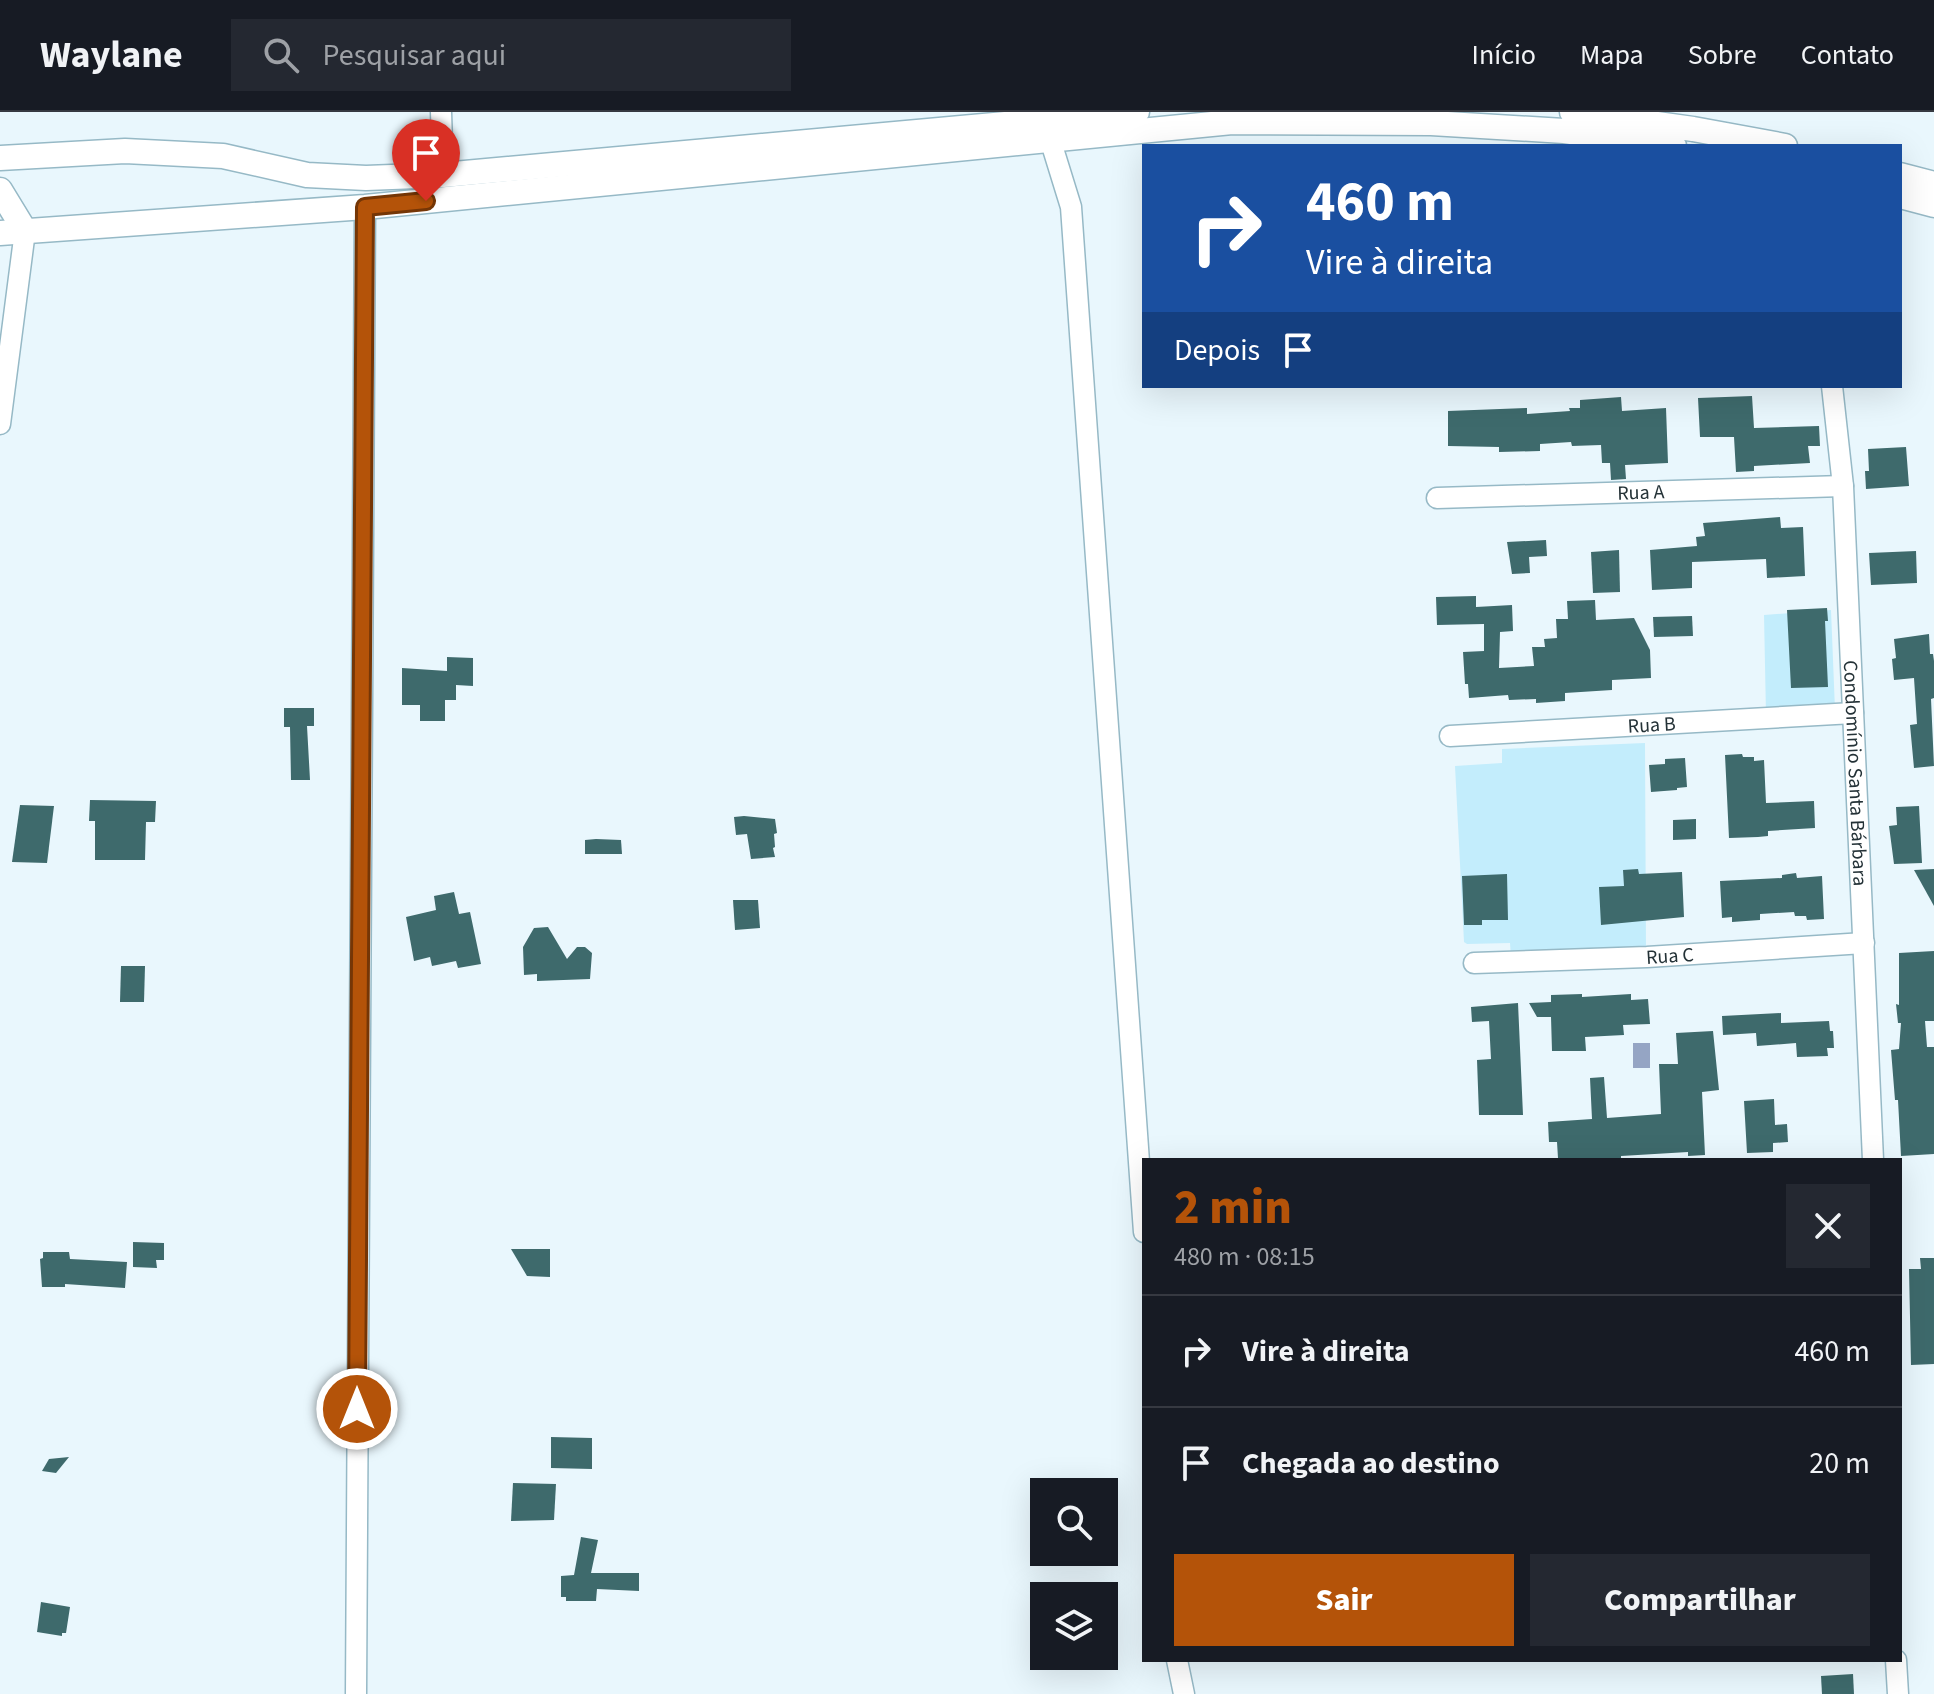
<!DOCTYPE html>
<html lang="pt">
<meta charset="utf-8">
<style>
body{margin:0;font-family:"Source Sans 3",sans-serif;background:#242831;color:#f1f3f6;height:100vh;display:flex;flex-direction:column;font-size:30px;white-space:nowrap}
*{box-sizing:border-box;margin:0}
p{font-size:26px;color:#9ea1a6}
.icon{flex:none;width:44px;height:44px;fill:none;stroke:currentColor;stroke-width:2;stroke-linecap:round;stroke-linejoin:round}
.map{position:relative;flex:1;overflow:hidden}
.details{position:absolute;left:1142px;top:1046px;width:760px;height:504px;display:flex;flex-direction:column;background:#171b24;border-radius:0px;box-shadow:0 8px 32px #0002}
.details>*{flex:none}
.guide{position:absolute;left:1142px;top:32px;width:760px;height:244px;border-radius:0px;box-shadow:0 8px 32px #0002;background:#1a4fa0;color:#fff;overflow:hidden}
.tools{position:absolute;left:1030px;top:1366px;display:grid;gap:16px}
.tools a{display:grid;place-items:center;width:88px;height:88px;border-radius:0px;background:#171b24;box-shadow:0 8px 32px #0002;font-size:40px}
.pin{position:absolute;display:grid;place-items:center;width:68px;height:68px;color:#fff;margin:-82px -34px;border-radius:50% 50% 50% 0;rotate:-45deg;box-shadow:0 0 8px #0007}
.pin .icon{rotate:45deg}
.me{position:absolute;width:88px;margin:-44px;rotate:0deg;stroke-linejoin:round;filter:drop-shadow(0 0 6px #0008)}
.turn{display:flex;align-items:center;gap:28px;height:168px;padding:0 32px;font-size:36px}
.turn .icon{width:104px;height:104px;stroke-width:2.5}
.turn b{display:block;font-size:56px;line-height:68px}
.then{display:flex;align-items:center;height:76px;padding:0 32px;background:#0003;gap:16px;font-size:30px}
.round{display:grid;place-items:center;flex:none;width:84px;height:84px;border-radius:0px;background:#242831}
.summary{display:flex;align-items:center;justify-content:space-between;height:136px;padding:0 32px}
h1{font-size:48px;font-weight:800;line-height:60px;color:#b45309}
.primary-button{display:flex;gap:16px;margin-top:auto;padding:16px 32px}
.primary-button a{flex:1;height:92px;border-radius:0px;background:#b45309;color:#fff;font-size:32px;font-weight:800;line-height:92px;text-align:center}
.primary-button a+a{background:#242831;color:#f1f3f6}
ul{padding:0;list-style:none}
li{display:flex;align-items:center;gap:24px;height:112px;padding:0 32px;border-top:2px solid #363941}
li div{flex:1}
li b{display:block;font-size:30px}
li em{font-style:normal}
header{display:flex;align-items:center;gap:48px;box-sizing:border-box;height:112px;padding:0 40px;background:#171b24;border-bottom:2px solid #363941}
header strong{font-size:38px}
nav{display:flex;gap:44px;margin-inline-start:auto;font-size:28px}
.search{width:560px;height:72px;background:#242831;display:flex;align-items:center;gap:20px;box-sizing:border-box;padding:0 28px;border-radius:0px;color:#9ea1a6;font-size:30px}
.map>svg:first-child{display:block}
</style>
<header>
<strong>Waylane</strong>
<div class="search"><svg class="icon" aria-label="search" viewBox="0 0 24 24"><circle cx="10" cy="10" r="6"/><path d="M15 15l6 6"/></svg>Pesquisar aqui</div>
<nav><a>Início</a><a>Mapa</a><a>Sobre</a><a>Contato</a></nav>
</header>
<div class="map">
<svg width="1934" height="1582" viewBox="0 0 1934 1582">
<rect width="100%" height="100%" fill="#e9f7fd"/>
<g fill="#c3edfc">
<polygon points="1831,498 1835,598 1766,603 1764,503"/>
<polygon points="1645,631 1646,840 1511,845 1510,831 1467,832 1464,830 1455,654 1502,651 1502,637"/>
</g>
<rect fill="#95a5c4" x="1633" y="931" width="17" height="25"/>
<g fill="#3e6a6c">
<polygon points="1752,284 1754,316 1819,314 1820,334 1808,334 1810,351 1754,354 1754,359 1736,360 1734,325 1700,325 1698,286"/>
<polygon points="1621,285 1622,299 1666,296 1668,351 1625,353 1626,367 1611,368 1610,351 1602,351 1601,333 1572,334 1571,330 1540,332 1540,339 1499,340 1499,335 1448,334 1448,299 1527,296 1527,302 1570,299 1569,296 1580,296 1580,288"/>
<polygon points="1906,335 1909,374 1866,377 1865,359 1869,359 1868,337"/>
<polygon points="1780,405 1781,416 1803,415 1805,464 1767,466 1766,447 1692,450 1692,476 1652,478 1650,438 1697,434 1696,425 1705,424 1703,411"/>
<polygon points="1546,428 1547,444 1529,445 1530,461 1512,462 1507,430"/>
<polygon points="1619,438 1620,480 1593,481 1591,440"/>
<polygon points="1916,439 1917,471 1871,473 1869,441"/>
<polygon points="1476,484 1476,495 1512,493 1513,519 1500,520 1499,556 1534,554 1532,535 1545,535 1544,527 1557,526 1556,507 1568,507 1567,489 1595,488 1596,508 1634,506 1650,538 1651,566 1612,568 1612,578 1565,581 1565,589 1536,591 1536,587 1509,588 1508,583 1469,586 1468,572 1465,572 1463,540 1484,539 1484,512 1437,513 1436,485"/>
<polygon points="1827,496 1828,509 1825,509 1828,575 1791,576 1787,498"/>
<polygon points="1692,504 1693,524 1654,525 1653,505"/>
<polygon points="1929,522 1930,542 1933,542 1934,549 1934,586 1931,587 1934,654 1914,656 1910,613 1917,612 1914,566 1894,568 1892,547 1896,546 1894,527"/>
<polygon points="447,545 473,546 473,574 456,573 456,588 445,588 445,609 420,609 420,593 402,593 402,556 447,559"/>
<polygon points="284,596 314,596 314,614 307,614 310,668 291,668 290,615 284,615"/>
<polygon points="1742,642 1743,645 1754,645 1754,649 1764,648 1766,691 1814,689 1815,716 1768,719 1768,724 1758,725 1729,726 1725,643"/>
<polygon points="1685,646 1687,675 1677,676 1677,678 1651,680 1649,653 1665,652 1665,647"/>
<polygon points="90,688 156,689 155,710 146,710 145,748 95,748 95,709 89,709"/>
<polygon points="20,693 54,694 47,751 12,750"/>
<polygon points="1919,694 1922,751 1894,752 1889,714 1897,713 1896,695"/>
<polygon points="744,704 775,707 777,721 774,722 775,735 773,736 775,745 751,747 747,722 736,723 734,705"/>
<polygon points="1696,707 1696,727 1673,728 1673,708"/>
<polygon points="596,727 621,728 622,742 585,742 585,728"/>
<polygon points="1638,757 1639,762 1682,760 1684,805 1601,813 1599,775 1624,774 1623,758"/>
<polygon points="1934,757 1934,794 1914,758"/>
<polygon points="1796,761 1797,766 1822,764 1824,807 1807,808 1806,804 1795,804 1794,800 1760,802 1760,808 1732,810 1732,805 1722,806 1720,769 1782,766 1782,763"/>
<polygon points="1507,762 1508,808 1482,808 1482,813 1464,813 1462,764"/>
<polygon points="454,780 459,802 470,800 481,852 458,856 456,849 432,854 430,845 414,849 406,805 436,798 434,784"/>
<polygon points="733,788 758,788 760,816 735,818"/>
<polygon points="548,815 567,847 577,835 585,835 592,841 590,867 537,869 537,862 524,863 523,835 534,816"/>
<polygon points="1934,839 1934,909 1925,909 1927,935 1934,935 1934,1042 1901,1044 1898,988 1895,988 1891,938 1899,937 1901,911 1898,911 1896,892 1899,893 1899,841"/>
<polygon points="121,854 145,854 144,890 120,890"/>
<polygon points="1582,882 1582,885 1631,882 1631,888 1648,887 1650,912 1623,913 1624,923 1585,925 1586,939 1552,939 1551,905 1537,905 1529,891 1551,890 1551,883"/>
<polygon points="1518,891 1523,1003 1479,1003 1477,948 1491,947 1489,909 1472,910 1471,895"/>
<polygon points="1781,901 1781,911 1829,909 1830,919 1833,919 1834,936 1827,936 1828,944 1797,945 1796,931 1757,934 1756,921 1723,923 1722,904"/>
<polygon points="1713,919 1719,978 1702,980 1705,1043 1688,1044 1688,1040 1621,1044 1621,1048 1558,1046 1557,1030 1549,1030 1548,1010 1592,1007 1590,966 1604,965 1607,1006 1661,1002 1659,952 1678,952 1676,921"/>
<polygon points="1774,987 1775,1013 1787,1012 1788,1030 1773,1031 1773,1040 1747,1041 1744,989"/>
<polygon points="133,1130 164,1131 164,1148 156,1148 157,1156 133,1155"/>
<polygon points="511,1137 550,1137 550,1165 527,1164"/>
<polygon points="43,1140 69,1140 70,1147 127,1150 125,1176 65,1172 65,1175 42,1175 40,1147 43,1146"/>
<polygon points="1920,1146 1934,1146 1934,1252 1911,1253 1909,1157 1921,1157"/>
<polygon points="551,1325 592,1326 592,1357 551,1356"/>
<polygon points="69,1345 56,1361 42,1359 49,1347"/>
<polygon points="513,1371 556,1372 554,1408 511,1409"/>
<polygon points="581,1425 598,1428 591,1461 639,1461 639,1479 597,1477 596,1489 566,1489 566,1485 561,1485 561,1464 574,1463"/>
<polygon points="41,1490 70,1495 66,1521 62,1521 62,1524 37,1520"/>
<polygon points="1853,1562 1854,1582 1822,1582 1821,1564"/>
</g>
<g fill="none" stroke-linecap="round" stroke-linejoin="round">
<g stroke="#96b9c6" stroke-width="23">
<g id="minor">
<polyline points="441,0 443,63"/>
<polyline points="1050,27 1071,95 1144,1120"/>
<path id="s1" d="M1832,274L1843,374L1873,1048"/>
<polyline points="0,312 25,119"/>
<path id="s2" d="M1437,386L1843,374"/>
<path id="s3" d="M1450,624L1853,601"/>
<path id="s4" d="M1474,851L1647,845L1864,831"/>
<polyline points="1177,1548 1184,1582"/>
<polyline points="1896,1548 1898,1582"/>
<polyline points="356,1582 365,95"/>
</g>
</g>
<g stroke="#96b9c6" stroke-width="27">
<g id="major">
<polyline points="1572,0 1693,17 1785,34"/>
<polyline points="0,46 125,39 223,44 307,63 366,66 443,63 1137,0"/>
<polyline points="1900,63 1934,72"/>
<polyline points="0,78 25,119"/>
<polyline points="1900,84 1934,93"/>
<polyline points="0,121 365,95 1232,10 1431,11 1564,19 1674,34"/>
</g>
</g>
<use href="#minor" stroke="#fff" stroke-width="20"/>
<use href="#major" stroke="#fff" stroke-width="24"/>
</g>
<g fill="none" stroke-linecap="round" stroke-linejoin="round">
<g stroke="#753606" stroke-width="20">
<polyline id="route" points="357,1297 365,95 426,89"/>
</g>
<use href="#route" stroke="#b45309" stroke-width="14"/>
</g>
<g text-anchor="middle" stroke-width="8" stroke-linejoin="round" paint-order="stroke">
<g font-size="20" fill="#243237" stroke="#fff">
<text dy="7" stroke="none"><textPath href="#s2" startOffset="204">Rua A</textPath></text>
<text dy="7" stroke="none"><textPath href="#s3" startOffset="202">Rua B</textPath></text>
<text dy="7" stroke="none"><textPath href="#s1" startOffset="388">Condomínio Santa Bárbara</textPath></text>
<text dy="7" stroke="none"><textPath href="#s4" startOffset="196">Rua C</textPath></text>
</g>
</g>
</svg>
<div class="tools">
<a><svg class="icon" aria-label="search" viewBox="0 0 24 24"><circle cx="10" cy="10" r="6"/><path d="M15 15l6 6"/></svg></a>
<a><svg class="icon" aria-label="layers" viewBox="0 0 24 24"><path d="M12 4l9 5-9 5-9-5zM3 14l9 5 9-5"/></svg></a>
</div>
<div class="pin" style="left:426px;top:89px;background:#d93025"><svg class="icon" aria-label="arrive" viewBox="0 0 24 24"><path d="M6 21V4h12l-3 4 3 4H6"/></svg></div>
<svg class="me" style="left:357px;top:1297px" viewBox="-20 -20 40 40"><circle r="17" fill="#b45309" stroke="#fff" stroke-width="3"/><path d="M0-11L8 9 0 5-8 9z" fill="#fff"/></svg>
<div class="guide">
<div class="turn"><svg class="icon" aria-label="right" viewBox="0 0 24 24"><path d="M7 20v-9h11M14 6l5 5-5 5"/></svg><div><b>460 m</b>Vire à direita</div></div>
<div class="then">Depois<svg class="icon" aria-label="arrive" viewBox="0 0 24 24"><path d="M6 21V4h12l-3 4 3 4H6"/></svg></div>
</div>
<section class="details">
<div class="summary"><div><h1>2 min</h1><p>480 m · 08:15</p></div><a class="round"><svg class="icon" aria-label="close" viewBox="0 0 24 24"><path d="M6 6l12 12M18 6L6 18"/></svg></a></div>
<ul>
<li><svg class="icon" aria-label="right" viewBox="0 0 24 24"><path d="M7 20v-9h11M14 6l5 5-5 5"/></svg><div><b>Vire à direita</b></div><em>460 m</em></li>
<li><svg class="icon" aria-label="arrive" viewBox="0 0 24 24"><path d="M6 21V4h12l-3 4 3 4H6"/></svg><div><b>Chegada ao destino</b></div><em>20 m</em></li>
</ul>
<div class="primary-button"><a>Sair</a><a>Compartilhar</a></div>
</section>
</div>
